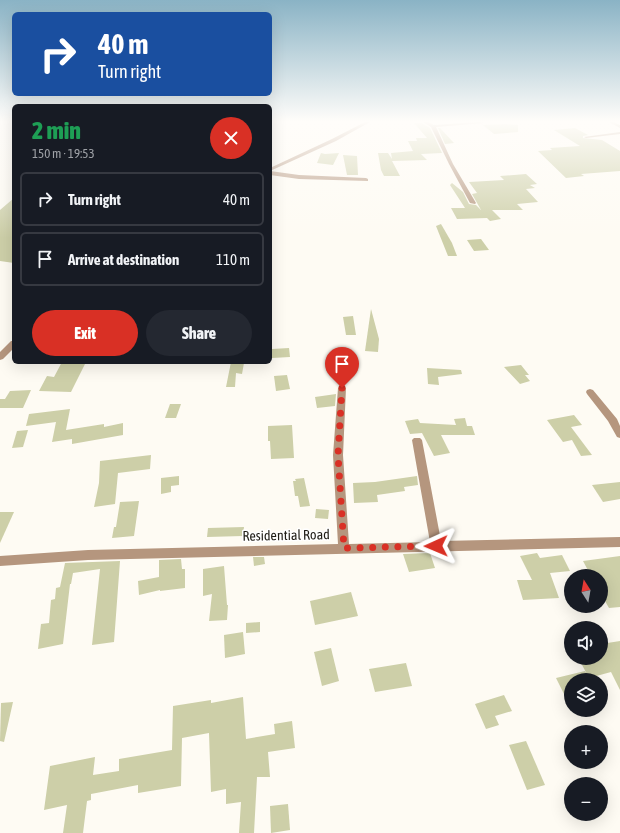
<!DOCTYPE html>
<meta charset="utf-8">
<style>
body{margin:0;font-family:"Asap Condensed",sans-serif;background:#242831;color:#f1f3f6;height:100vh;display:flex;flex-direction:column;font-size:15px;white-space:nowrap}
*{box-sizing:border-box;margin:0}
p{font-size:13px;color:#9ea1a6}
.icon{flex:none;width:22px;height:22px;fill:none;stroke:currentColor;stroke-width:2;stroke-linecap:round;stroke-linejoin:round}
.map{position:relative;flex:1;overflow:hidden}
.drawer{position:absolute;left:12px;top:104px;width:260px;height:260px;display:flex;flex-direction:column;background:#171b24;border-radius:6px;box-shadow:0 4px 16px #0002}
.drawer>*{flex:none}
.hud{position:absolute;left:12px;top:12px;width:260px;height:84px;border-radius:6px;box-shadow:0 4px 16px #0002;background:#1a4fa0;color:#fff;overflow:hidden}
.needle{width:26px;rotate:349deg}
.buttons{position:absolute;left:564px;top:569px;display:grid;gap:8px}
.buttons a{display:grid;place-items:center;width:44px;height:44px;border-radius:50%;background:#171b24;box-shadow:0 4px 16px #0002;font-size:20px}
.pin{position:absolute;display:grid;place-items:center;width:34px;height:34px;color:#fff;margin:-41px -17px;border-radius:50% 50% 50% 0;rotate:-45deg;box-shadow:0 0 4px #0007}
.pin .icon{rotate:45deg}
.me{position:absolute;width:44px;margin:-22px;rotate:269deg;stroke-linejoin:round;filter:drop-shadow(0 0 3px #0008)}
.turn{display:flex;align-items:center;gap:14px;height:84px;padding:0 20px;font-size:18px}
.turn .icon{width:52px;height:52px;stroke-width:2.5}
.turn b{display:block;font-size:28px;line-height:34px}
.round{display:grid;place-items:center;flex:none;width:42px;height:42px;border-radius:21px;background:#242831}
.overview{display:flex;align-items:center;justify-content:space-between;height:68px;padding:0 20px}
h1{font-size:24px;font-weight:800;line-height:30px;color:#1e9e55}
.primary-button{display:flex;gap:8px;margin-top:auto;padding:8px 20px}
.primary-button a{flex:1;height:46px;border-radius:24px;background:#d93025;color:#fff;font-size:16px;font-weight:800;line-height:46px;text-align:center}
.primary-button a+a{background:#242831;color:#f1f3f6}
ul{padding:0;list-style:none}
li{display:flex;align-items:center;gap:12px;height:54px;margin:0 8px 6px;padding:0 12px;border:2px solid #363941;border-radius:6px}
li div{flex:1}
li b{display:block;font-size:15px}
li em{font-style:normal}
.map>svg:first-child{display:block}
</style>
<div class="map">
<svg width="620" height="833" viewBox="0 0 620 833">
<rect width="100%" height="100%" fill="#fefbf3"/>
<g fill="#cdcfa8">
<polygon points="414,123 422,123 430,128 442,153 421,154 427,160 392,161 400,176 384,176 381,170 378,153 388,153 392,159 391,153 413,151 408,141 417,141 416,138 427,138"/>
<polygon points="505,124 518,125 518,132 494,134 483,125"/>
<polygon points="438,128 440,128 454,143 445,144"/>
<polygon points="575,128 588,135 583,136 583,138 602,140 620,151 620,171 581,174 584,176 566,178 538,151 552,150 550,148 580,146 554,130"/>
<polygon points="321,153 325,154 339,153 333,165 317,163"/>
<polygon points="343,155 357,156 358,175 347,175"/>
<polygon points="526,174 537,184 530,185 535,188 526,189 538,202 517,204 523,210 492,210 501,219 490,221 487,218 457,219 451,208 465,208 450,185 452,183 463,192 469,204 476,205 481,210 472,194 477,193 469,182 504,180 500,176"/>
<polygon points="14,198 14,263 0,261 0,210"/>
<polygon points="441,224 452,243 457,256 448,256 436,226"/>
<polygon points="481,239 489,250 474,251 467,240"/>
<polygon points="371,309 379,339 378,352 365,351"/>
<polygon points="353,316 356,335 346,335 343,317"/>
<polygon points="289,348 290,357 272,358 272,349"/>
<polygon points="62,362 86,362 71,392 39,391 47,376 54,377"/>
<polygon points="231,362 244,363 242,374 236,373 235,387 226,387"/>
<polygon points="521,365 529,375 525,375 530,381 520,384 504,367"/>
<polygon points="427,368 461,370 462,374 438,377 439,385 428,384"/>
<polygon points="287,375 290,389 276,391 274,376"/>
<polygon points="31,390 23,408 0,408 0,399 5,399 10,391"/>
<polygon points="336,394 335,406 317,408 315,397"/>
<polygon points="170,404 181,404 176,418 165,418"/>
<polygon points="70,409 66,430 104,424 104,427 123,423 123,435 72,444 72,439 52,442 56,422 26,426 29,414"/>
<polygon points="574,415 582,425 571,427 592,455 581,456 572,440 563,442 547,420"/>
<polygon points="465,418 467,426 472,426 475,435 441,435 450,453 434,456 422,433 410,434 405,421 418,419 420,423 456,425 454,419"/>
<polygon points="292,425 294,458 271,459 270,441 268,441 268,426"/>
<polygon points="28,430 23,447 12,448 17,431"/>
<polygon points="151,455 150,469 118,473 115,504 94,507 99,483 100,461"/>
<polygon points="179,476 179,485 171,486 171,492 161,494 161,478"/>
<polygon points="417,476 418,485 404,487 405,491 377,495 378,502 354,503 353,483 375,482"/>
<polygon points="304,478 310,506 300,507 298,496 295,496 293,481 296,481 295,479"/>
<polygon points="620,482 620,499 603,502 592,485"/>
<polygon points="139,501 134,536 112,538 114,527 116,527 120,502"/>
<polygon points="316,509 329,510 328,519 315,518"/>
<polygon points="0,512 14,512 0,543"/>
<polygon points="244,527 243,536 207,537 208,528"/>
<polygon points="430,553 435,568 409,572 403,554"/>
<polygon points="537,553 540,558 562,555 570,571 550,573 559,598 523,600 517,580 532,580 520,556"/>
<polygon points="620,556 620,607 609,608 601,594 601,576 591,576 583,561"/>
<polygon points="253,557 264,557 265,564 254,566"/>
<polygon points="181,559 182,569 185,569 185,588 160,591 160,590 139,595 138,581 159,577 159,560"/>
<polygon points="120,561 114,642 92,645 100,569 73,573 71,584 70,584 63,644 38,649 41,624 49,623 51,600 55,599 56,588 60,587 65,563"/>
<polygon points="224,566 227,605 228,605 227,620 209,621 212,594 203,596 203,569"/>
<polygon points="351,592 358,616 315,625 310,601"/>
<polygon points="260,622 260,632 246,633 246,623"/>
<polygon points="243,632 245,654 225,658 224,635"/>
<polygon points="620,641 620,690 611,672 589,678 581,663 601,658 601,644"/>
<polygon points="331,648 339,681 322,686 314,652"/>
<polygon points="406,663 412,686 375,692 369,669"/>
<polygon points="585,671 590,680 571,680 571,708 556,678"/>
<polygon points="504,695 512,711 495,716 499,725 486,729 475,704"/>
<polygon points="243,697 246,739 275,734 274,724 292,721 295,748 268,752 270,777 257,777 254,833 239,833 241,802 226,804 226,789 211,792 209,733 182,738 181,786 138,793 138,785 91,794 91,800 87,801 83,833 63,833 67,805 44,810 50,766 95,757 93,775 119,771 119,759 172,750 173,706 211,700 211,703"/>
<polygon points="13,702 4,742 0,741 1,703"/>
<polygon points="526,741 545,785 527,790 509,745"/>
<polygon points="288,804 290,830 271,833 270,806"/>
</g>
<g fill="none" stroke-linecap="round" stroke-linejoin="round">
<g fill="#b5967e" fill-rule="evenodd">
<polygon points="365,122 370,122 336,141 270,171 299,175 366,178 368,179 368,181 299,179 270,175 270,168 332,139"/>
<polygon points="423,122 428,122 434,125 479,122 484,123 436,127 453,164 476,203 475,204 470,203 449,164 431,127"/>
<polygon points="609,122 613,122 620,125 620,128"/>
<polygon points="620,132 620,134 586,138 584,137"/>
<polygon points="11,341 14,341 14,348 3,359 0,360 0,352"/>
<polygon points="342,385 346,388 343,455 349,544 430,542 412,440 414,438 420,438 422,440 441,541 620,537 620,547 88,560 0,566 0,556 88,550 338,544 333,455 338,388"/>
<polygon points="590,389 593,390 617,419 620,426 620,438 617,437 608,421 587,394 586,392 587,390"/>
</g>
</g>
<linearGradient id="sky" x2="0" y2="1"><stop stop-color="#8ab3c5"/><stop offset="0.51" stop-color="#fffdfa"/><stop offset="1" stop-color="#fffdfa" stop-opacity="0"/></linearGradient>
<rect width="620" height="238" fill="url(#sky)"/>
<g fill="none" stroke-linecap="round" stroke-linejoin="round">
<polyline stroke="#d93025" stroke-width="7" stroke-dasharray="0 12.6" points="342,388 338,455 344,548 436,546"/>
</g>
<g text-anchor="middle" stroke-width="3" stroke-linejoin="round" paint-order="stroke">
<g font-size="14" fill="#201d16" stroke="#fff">
<text transform="translate(286 535) rotate(-1)" y="5">Residential Road</text>
</g>
</g>
</svg>
<div class="buttons">
<a><svg class="needle" viewBox="-14 -14 28 28"><path d="M0-13l5 13h-10z" fill="#e53935"/><path d="M0 13l5-13h-10z" fill="#9ea1a6"/></svg></a>
<a><svg class="icon" aria-label="sound" viewBox="0 0 24 24"><path d="M4 9h4l5-4v14l-5-4H4zM17 9q2 3 0 6"/></svg></a>
<a><svg class="icon" aria-label="layers" viewBox="0 0 24 24"><path d="M12 4l9 5-9 5-9-5zM3 14l9 5 9-5"/></svg></a>
<a>+</a>
<a>−</a>
</div>
<div class="pin" style="left:342px;top:388px;background:#d93025"><svg class="icon" aria-label="arrive" viewBox="0 0 24 24"><path d="M6 21V4h12l-3 4 3 4H6"/></svg></div>
<svg class="me" style="left:436px;top:546px" viewBox="-20 -20 40 40"><path d="M0-17L14 15 0 8-14 15z" fill="#d93025" stroke="#fff" stroke-width="4"/></svg>
<div class="hud">
<div class="turn"><svg class="icon" aria-label="right" viewBox="0 0 24 24"><path d="M7 20v-9h11M14 6l5 5-5 5"/></svg><div><b>40 m</b>Turn right</div></div>
</div>
<section class="drawer">
<div class="overview"><div><h1>2 min</h1><p>150 m · 19:53</p></div><a class="round" style="background:#d93025;color:#fff"><svg class="icon" aria-label="close" viewBox="0 0 24 24"><path d="M6 6l12 12M18 6L6 18"/></svg></a></div>
<ul>
<li><svg class="icon" aria-label="right" viewBox="0 0 24 24"><path d="M7 20v-9h11M14 6l5 5-5 5"/></svg><div><b>Turn right</b></div><em>40 m</em></li>
<li><svg class="icon" aria-label="arrive" viewBox="0 0 24 24"><path d="M6 21V4h12l-3 4 3 4H6"/></svg><div><b>Arrive at destination</b></div><em>110 m</em></li>
</ul>
<div class="primary-button"><a>Exit</a><a>Share</a></div>
</section>
</div>
